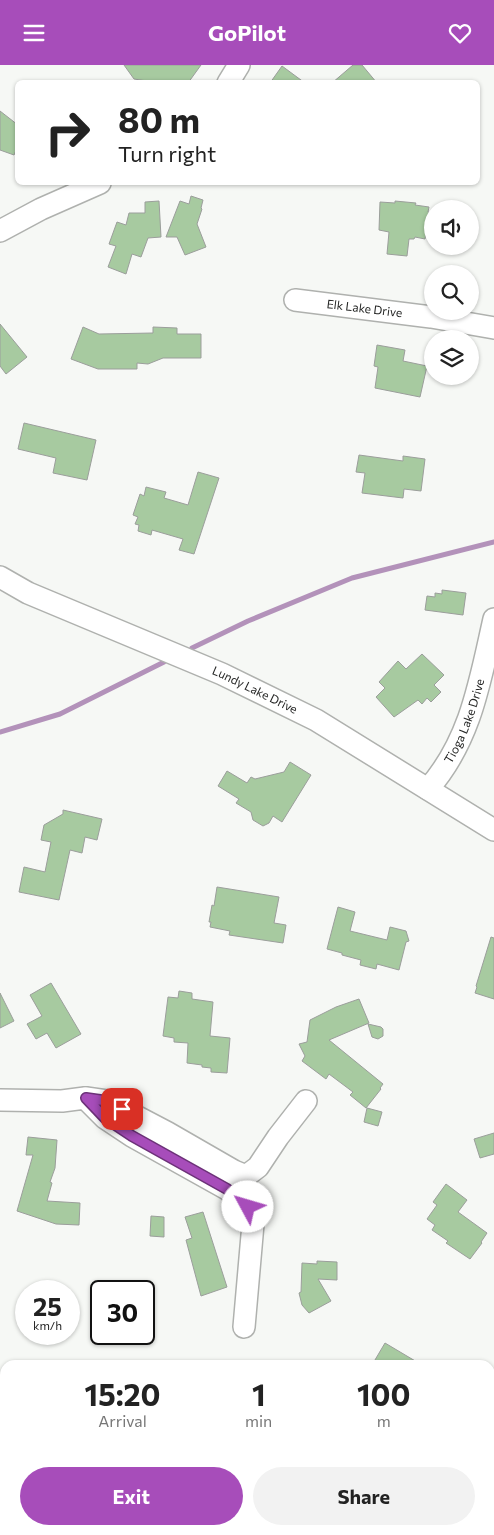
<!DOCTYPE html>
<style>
body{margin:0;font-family:Commissioner,sans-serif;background:#f2f2f2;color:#222;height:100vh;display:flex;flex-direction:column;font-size:19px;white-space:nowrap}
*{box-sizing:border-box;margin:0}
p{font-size:16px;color:#767676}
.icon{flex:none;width:28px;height:28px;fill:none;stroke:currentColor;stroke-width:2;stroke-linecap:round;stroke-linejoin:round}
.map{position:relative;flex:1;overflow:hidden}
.details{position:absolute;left:0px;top:1295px;width:495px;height:175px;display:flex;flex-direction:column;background:#fff;border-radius:15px 15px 0 0;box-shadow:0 1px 4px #0004}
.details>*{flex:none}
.hud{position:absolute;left:15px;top:15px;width:465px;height:105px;border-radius:8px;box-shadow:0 1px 4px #0004;background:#fff;color:#222;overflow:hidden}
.buttons{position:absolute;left:424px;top:135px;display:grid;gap:10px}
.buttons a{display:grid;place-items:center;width:55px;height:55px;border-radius:50%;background:#fff;box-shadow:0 1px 4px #0004;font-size:25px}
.speed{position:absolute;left:15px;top:1215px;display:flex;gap:10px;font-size:25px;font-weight:700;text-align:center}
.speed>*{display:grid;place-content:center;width:65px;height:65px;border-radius:50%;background:#fff;box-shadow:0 1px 4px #0004;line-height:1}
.speed small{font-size:12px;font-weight:400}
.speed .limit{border:2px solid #111;border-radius:8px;background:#fff;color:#111}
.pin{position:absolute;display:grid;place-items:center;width:42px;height:42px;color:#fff;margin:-21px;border-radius:10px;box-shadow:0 2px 8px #0006}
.me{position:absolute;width:55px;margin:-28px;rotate:309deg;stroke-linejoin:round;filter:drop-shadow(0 0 4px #0008)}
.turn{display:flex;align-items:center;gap:18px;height:105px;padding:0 20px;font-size:22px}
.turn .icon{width:65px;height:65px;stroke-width:2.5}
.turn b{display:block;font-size:35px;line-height:42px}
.eta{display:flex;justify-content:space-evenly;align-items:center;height:85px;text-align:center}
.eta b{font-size:30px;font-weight:700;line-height:35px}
.primary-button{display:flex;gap:10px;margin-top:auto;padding:10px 20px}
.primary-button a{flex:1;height:58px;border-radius:30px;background:#a74dba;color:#fff;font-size:20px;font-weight:700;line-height:58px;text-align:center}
.primary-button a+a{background:#f2f2f2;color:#222}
header{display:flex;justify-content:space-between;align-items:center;height:65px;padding:0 20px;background:#a74dba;color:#fff;font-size:22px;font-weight:700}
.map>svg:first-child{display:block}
</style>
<header><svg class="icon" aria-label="menu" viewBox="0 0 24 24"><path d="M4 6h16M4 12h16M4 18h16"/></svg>GoPilot<svg class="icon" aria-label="heart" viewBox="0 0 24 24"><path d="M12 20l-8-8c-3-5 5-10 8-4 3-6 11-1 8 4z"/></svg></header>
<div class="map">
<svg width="494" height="1470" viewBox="0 0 494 1470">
<rect width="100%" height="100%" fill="#f6f8f5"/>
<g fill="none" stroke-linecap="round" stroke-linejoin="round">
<g stroke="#b392ba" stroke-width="5">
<polyline points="192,583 248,556 352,513 494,477"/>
<polyline points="0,667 60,649 164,597"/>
</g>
</g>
<g fill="#a7caa0" stroke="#9b9e9b">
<polygon points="124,0 201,0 188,18 147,18 147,16 134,14"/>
<polygon points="353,0 362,0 377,18 332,18"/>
<polygon points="282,1 305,18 270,18"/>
<polygon points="0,46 18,60 18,81 14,90 0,85"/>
<polygon points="191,131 203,135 201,143 202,144 197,159 206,182 185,190 177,172 166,172 180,136 189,139"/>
<polygon points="159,136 161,172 148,173 141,192 132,189 126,209 108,202 116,181 109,179 117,157 126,160 129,148 145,148 145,137"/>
<polygon points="395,136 416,138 415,140 429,142 428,147 432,148 432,170 426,169 425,174 415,172 414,174 409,174 407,191 387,189 389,167 379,165 380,137 395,138"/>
<polygon points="0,259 27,292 6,309 0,301"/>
<polygon points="83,262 99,269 153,268 153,262 177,263 177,269 201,269 201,293 163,293 148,299 137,298 137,304 98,304 71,294"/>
<polygon points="377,280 405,285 403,296 427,301 420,332 375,323 378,302 374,301"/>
<polygon points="24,358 96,375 87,415 53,408 56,393 18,384"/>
<polygon points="359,390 403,396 403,391 425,394 421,426 404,424 403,433 362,428 365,408 356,407"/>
<polygon points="198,407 219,413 194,489 179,485 183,474 152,465 151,470 138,466 139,460 135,459 138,452 133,450 140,429 144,431 146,422 166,427 164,433 188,440"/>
<polygon points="442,525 466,528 463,550 425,545 427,531 435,532 435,528 442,529"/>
<polygon points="422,589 444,610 434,620 441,627 431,637 427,633 422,639 418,635 394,652 376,632 385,623 379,617 398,596 406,604"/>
<polygon points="290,697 311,710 282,757 273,751 269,758 263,761 253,755 251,747 236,738 239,734 218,721 227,706 247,718 251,712 255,714 284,707"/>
<polygon points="63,745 102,754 97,775 85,772 82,788 70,785 59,835 19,827 24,802 45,807 51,777 41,775 44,760 63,749"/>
<polygon points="217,822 279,832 274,858 286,860 283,878 229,870 230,866 210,862 211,857 209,857 212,840 214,841"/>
<polygon points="338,842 355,847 350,866 387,875 390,862 406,866 409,876 406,877 399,905 377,899 376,904 360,900 361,895 342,890 342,888 327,884"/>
<polygon points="491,872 494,873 494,934 475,928 477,922 476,921"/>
<polygon points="51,918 81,969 56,983 47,968 36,974 27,959 42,951 30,930"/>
<polygon points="179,926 192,928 192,934 213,937 210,971 230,973 227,1008 211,1007 211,1003 202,1002 202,1000 187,998 188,978 174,977 174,973 163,971 168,932 178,933"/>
<polygon points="0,928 14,956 0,963"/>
<polygon points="359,934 369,958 329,975 383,1019 380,1023 381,1024 366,1043 350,1030 353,1027 329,1009 326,1014 302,996 305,991 299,979 307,977 310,955 336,942"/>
<polygon points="368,959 381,962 383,964 383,971 378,974 372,972"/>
<polygon points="367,1043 382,1047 378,1061 364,1057"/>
<polygon points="494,1068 494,1089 480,1093 474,1074"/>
<polygon points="28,1072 57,1075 55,1103 50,1117 52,1118 47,1136 80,1138 79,1160 56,1159 17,1146 33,1090 26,1090"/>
<polygon points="446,1119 467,1135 458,1147 487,1168 481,1177 482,1178 470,1194 446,1178 448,1176 432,1165 435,1160 427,1154 437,1140 433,1137"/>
<polygon points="203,1147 227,1222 201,1231 186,1175 192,1173 185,1152"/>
<polygon points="151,1151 164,1152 164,1172 150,1171"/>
<polygon points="317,1196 337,1197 337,1215 318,1214 331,1236 309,1248 302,1240 299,1228 301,1227 302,1198 317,1199"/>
<polygon points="385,1278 422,1300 372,1300"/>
</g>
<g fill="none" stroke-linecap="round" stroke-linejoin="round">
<g stroke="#afb1ae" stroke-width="24">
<g id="minor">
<polyline points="228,18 239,0"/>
<polyline points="0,166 41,144 100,118"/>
<path id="s1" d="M295,235L431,252L494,263"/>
<path id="s2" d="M0,512L28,528L222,609L316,655L494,765"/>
<path id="s3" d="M428,724C471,675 480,616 494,554"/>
<polyline points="86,1033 107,1036 168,1068 234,1106 246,1111 258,1102 278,1072 306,1036"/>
<polyline points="0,1035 62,1036 85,1033 105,1053 132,1071 227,1124 248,1141 253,1159 244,1262"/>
<polyline points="0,1453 5,1455"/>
<polyline points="30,1465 42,1470"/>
</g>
</g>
<use href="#minor" stroke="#fff" stroke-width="21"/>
</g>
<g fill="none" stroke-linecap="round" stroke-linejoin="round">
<g stroke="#6d3279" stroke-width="12">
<polyline id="route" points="122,1044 107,1036 86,1033 105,1053 132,1071 227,1124 248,1142"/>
</g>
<use href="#route" stroke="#a74dba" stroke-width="9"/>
</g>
<g text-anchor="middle" stroke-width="4.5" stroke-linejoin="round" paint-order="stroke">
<g font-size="12" fill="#252625" stroke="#f6f8f5">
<text dy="4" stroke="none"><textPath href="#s1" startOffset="70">Elk Lake Drive</textPath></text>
<text dy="4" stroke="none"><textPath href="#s2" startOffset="279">Lundy Lake Drive</textPath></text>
<text dy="4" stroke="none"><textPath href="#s3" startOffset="78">Tioga Lake Drive</textPath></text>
</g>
</g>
</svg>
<div class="buttons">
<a><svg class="icon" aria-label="sound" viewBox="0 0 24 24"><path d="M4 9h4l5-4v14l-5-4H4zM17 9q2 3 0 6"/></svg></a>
<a><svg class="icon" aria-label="search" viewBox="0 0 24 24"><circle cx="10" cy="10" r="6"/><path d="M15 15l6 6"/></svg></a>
<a><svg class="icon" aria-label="layers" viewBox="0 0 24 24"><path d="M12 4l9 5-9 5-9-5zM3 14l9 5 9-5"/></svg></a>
</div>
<div class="speed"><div>25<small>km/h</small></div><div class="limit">30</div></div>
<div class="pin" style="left:122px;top:1044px;background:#d93025"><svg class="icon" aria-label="arrive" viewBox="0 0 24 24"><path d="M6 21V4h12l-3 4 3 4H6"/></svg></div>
<svg class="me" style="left:248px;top:1142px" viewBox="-20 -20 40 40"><circle r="19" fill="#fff"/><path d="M0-13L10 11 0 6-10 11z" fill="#a74dba"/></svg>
<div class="hud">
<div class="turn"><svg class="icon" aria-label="right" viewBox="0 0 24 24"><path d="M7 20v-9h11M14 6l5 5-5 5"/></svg><div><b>80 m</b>Turn right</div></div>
</div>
<section class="details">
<div class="eta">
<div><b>15:20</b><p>Arrival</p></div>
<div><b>1</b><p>min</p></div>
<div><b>100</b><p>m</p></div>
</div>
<div class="primary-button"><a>Exit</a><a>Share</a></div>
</section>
</div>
